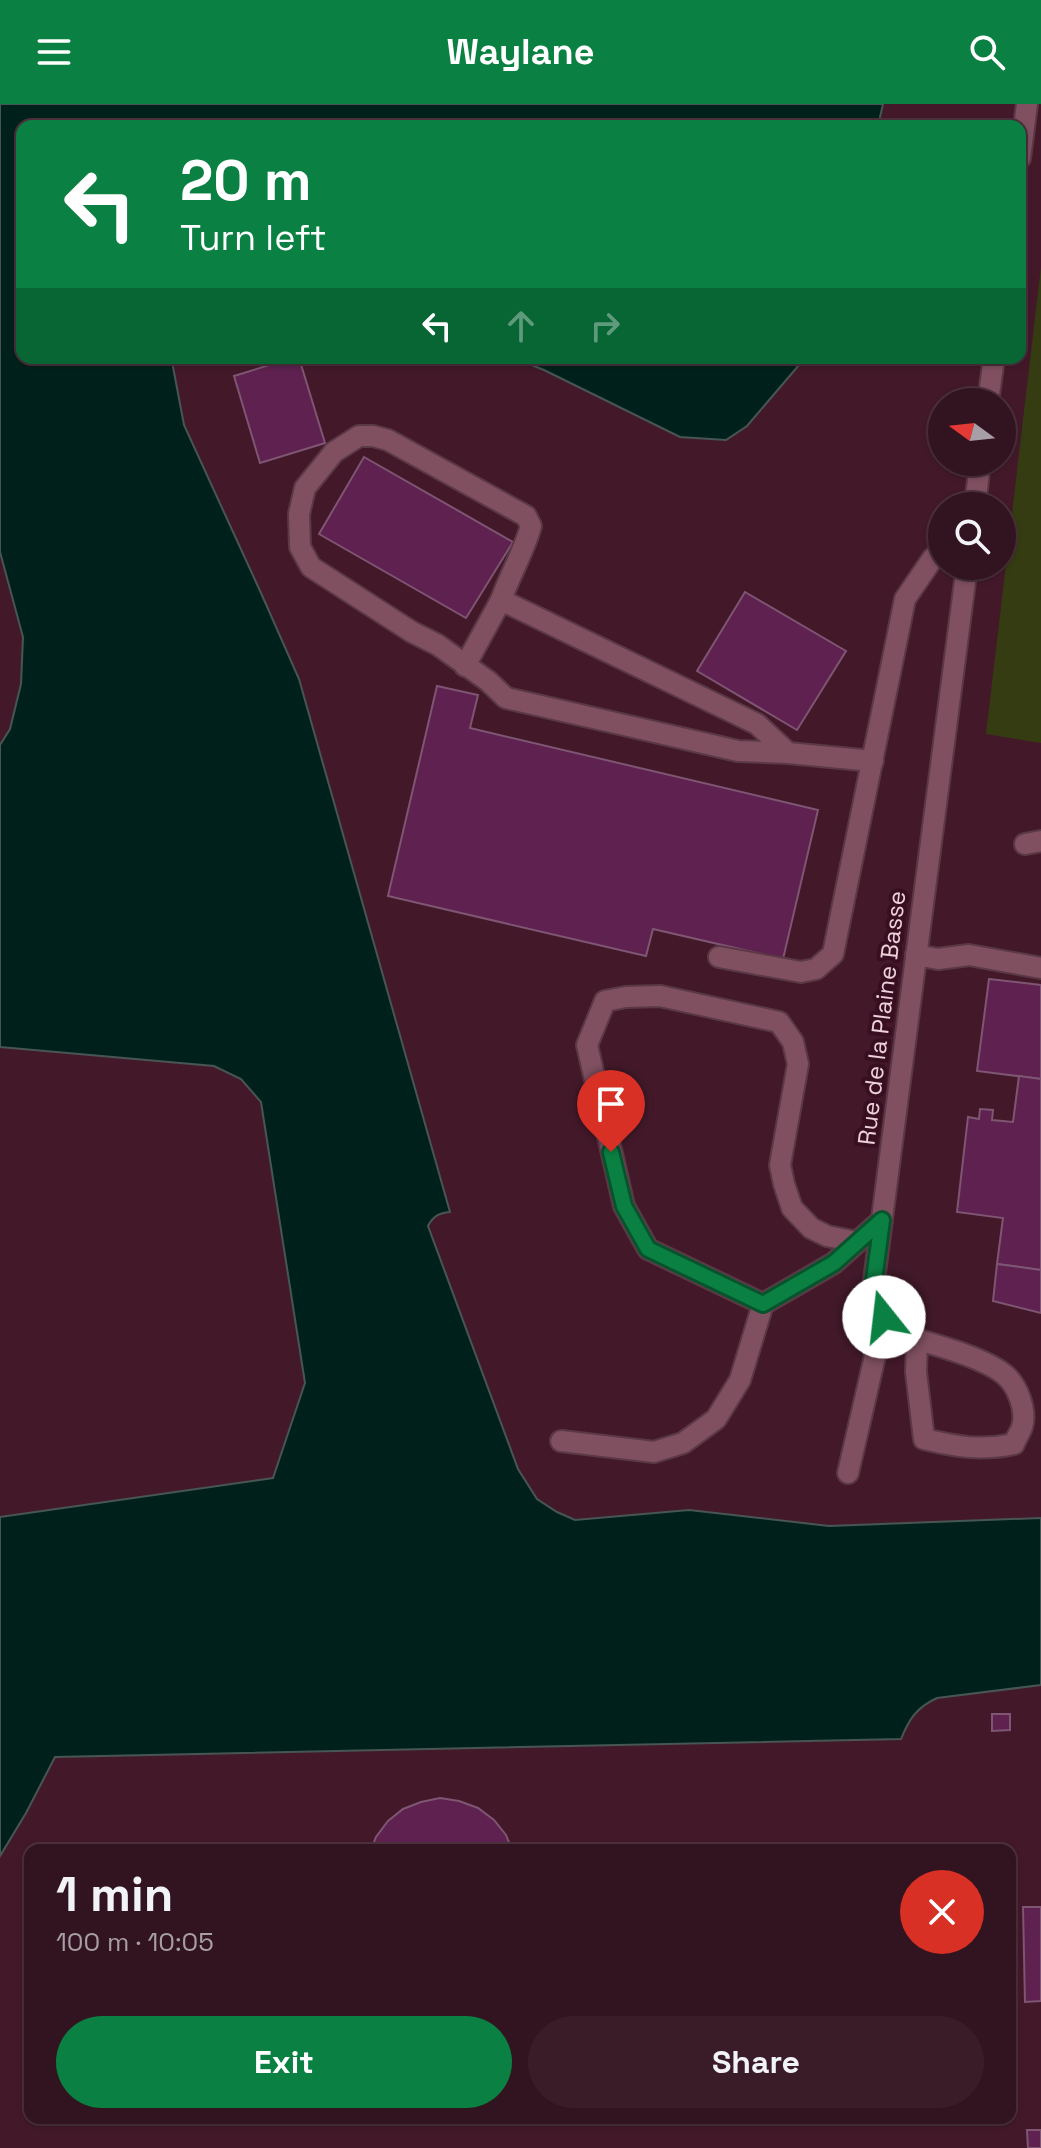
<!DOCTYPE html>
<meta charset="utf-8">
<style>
body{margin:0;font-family:"Space Grotesk",sans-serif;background:#3a1c29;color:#f1f3f6;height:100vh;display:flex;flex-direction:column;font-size:30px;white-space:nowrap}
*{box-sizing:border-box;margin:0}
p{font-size:26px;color:#a89ea5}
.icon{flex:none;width:44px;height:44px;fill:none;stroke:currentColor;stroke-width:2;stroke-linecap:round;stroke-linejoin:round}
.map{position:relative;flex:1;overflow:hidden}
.panel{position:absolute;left:24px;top:1740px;width:992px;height:280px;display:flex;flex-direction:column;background:#321320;border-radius:16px;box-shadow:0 2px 6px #0004,0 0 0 2px #4d323e}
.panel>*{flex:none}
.guide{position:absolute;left:16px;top:16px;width:1010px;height:244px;border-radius:16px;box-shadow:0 2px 6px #0004,0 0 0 2px #4d323e;background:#0b8043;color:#fff;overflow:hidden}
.needle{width:52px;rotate:285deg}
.controls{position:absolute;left:928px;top:284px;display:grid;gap:16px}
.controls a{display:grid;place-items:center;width:88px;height:88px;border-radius:50%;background:#321320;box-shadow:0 2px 6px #0004,0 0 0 2px #4d323e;font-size:40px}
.pin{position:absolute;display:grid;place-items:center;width:68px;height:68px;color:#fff;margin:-82px -34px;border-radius:50% 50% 50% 0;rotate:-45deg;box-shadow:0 0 8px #0007}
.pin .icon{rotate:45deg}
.me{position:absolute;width:88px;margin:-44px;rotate:344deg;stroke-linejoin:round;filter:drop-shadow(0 0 6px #0008)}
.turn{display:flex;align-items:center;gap:28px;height:168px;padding:0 32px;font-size:36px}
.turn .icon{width:104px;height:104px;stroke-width:2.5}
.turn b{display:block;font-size:56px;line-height:68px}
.lanes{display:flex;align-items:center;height:76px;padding:0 32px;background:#0003;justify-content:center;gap:40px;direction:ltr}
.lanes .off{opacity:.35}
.round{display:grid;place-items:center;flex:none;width:84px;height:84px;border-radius:42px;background:#3a1c29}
.head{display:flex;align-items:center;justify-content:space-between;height:136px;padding:0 32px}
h1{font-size:48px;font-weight:700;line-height:60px}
.primary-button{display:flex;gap:16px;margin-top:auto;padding:16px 32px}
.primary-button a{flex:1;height:92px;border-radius:48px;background:#0b8043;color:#fff;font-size:32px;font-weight:700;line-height:92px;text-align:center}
.primary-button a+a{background:#3a1c29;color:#f1f3f6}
header{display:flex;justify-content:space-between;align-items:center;height:104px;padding:0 32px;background:#0b8043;color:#fff;font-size:36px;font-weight:700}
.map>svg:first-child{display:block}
</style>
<header><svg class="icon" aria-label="menu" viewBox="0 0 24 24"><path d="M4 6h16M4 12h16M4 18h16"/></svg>Waylane<svg class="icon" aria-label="search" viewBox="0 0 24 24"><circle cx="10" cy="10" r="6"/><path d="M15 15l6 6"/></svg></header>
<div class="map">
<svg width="1041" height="2044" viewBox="0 0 1041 2044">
<rect width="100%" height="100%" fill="#43192a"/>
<polygon fill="#353c12" points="1041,163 1041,639 986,630"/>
<g fill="#00211b" stroke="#475654" stroke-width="2">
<path d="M0,0H883L878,22H22V254H173V263L184,321L261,489L299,575L450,1108C439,1109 433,1112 428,1122L518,1365L537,1395L557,1408L575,1416L689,1406L829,1422L1041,1414V1581L937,1594C917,1603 909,1615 901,1635L55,1653L26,1709L0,1752V1413L273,1374L305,1279L261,998L241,975L214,962L0,943V641L10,625L21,580L23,533L0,448Z"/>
<polygon points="514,254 805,254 747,322 726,336 680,333 544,266"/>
</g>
<g fill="#5e2150" stroke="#7e5572" stroke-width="2">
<polygon points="292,254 299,254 325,339 260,359 234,272"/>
<polygon points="364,353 513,438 466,514 319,430"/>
<polygon points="745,488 846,547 797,626 697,567"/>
<polygon points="437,582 478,591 470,624 818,706 783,855 653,825 646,852 388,792"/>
<polygon points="989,875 1041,881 1041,975 977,967"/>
<polygon points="1019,972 1041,975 1041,1166 997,1160 1003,1114 957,1108 968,1013 979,1015 980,1005 993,1006 992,1016 1013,1018"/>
<polygon points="997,1160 1041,1166 1041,1209 993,1197"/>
<polygon points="992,1610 1010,1610 1010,1626 992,1627"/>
<polygon points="440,1694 459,1697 478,1704 494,1716 506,1731 512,1746 371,1746 376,1733 388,1717 403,1705 421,1698"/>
<polygon points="1023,1803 1041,1803 1041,1897 1025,1898"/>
<polygon points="1027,2026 1041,2026 1041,2044 1028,2044"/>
</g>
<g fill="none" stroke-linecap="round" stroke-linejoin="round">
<g stroke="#5b3846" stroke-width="24">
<g id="minor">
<polyline points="1020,54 1027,0"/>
<polyline points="988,298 994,254"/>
<polyline points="975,402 980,358"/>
<path d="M501,496C510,471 524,447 531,422L526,412L388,336L373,332H359L334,348L305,384L299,410L300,443L311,463L412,528L438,541L488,577L506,594L738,647L788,649L873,657"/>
<polyline points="465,562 501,496 757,620 788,649"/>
<polyline points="1025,740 1041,737"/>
<polyline points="916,851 938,855 969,851 1041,864"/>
<polyline points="719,853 801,868 816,865 833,850 905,495 933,454 942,448"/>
<polyline points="857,1138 827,1132 811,1124 792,1104 784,1080 780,1061 798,960 793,938 779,918 660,892 626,893 605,897 587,941 624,1102 648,1145 763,1200 834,1159 882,1116"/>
<path d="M882,1225C915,1236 980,1250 1005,1271C1018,1282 1027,1307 1022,1323C1020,1329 1016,1334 1014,1340C981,1347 957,1343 924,1335L916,1268L917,1236"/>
<polyline points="561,1337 654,1348 683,1339 716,1315 740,1276 763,1200"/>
<polyline points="848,1369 884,1213 873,1184 967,462"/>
</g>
</g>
<use href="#minor" stroke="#805060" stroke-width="20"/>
</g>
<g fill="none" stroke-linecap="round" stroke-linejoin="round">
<g stroke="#07532c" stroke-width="20">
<polyline id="route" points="611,1048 624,1102 648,1145 763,1200 834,1159 882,1116 873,1184 884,1213"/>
</g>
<use href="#route" stroke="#0b8043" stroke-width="14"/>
</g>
<g text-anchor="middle" stroke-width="8" stroke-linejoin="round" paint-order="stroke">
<g font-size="24" fill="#edd1d9" stroke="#380f20">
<text transform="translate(882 914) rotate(-83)" y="8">Rue de la Plaine Basse</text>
</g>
</g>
</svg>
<div class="controls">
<a><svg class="needle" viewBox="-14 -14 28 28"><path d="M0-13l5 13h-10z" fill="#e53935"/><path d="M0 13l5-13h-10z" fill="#a89ea5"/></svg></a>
<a><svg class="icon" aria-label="search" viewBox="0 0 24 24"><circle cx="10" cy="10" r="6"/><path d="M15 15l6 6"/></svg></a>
</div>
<div class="pin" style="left:611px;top:1048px;background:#d93025"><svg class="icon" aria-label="arrive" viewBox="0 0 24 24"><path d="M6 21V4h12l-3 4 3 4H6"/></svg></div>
<svg class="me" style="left:884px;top:1213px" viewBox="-20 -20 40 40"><circle r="19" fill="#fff"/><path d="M0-13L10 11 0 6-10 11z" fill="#0b8043"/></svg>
<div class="guide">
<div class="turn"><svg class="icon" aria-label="left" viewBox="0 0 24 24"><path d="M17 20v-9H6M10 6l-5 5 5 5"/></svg><div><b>20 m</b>Turn left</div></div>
<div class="lanes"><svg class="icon" aria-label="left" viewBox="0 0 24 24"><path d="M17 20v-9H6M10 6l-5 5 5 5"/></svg><svg class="icon off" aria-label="ahead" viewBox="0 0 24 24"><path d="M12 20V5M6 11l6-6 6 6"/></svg><svg class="icon off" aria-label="right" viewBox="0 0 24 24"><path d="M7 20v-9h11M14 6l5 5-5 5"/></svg></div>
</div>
<section class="panel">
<div class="head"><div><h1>1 min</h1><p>100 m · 10:05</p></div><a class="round" style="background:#d93025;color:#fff"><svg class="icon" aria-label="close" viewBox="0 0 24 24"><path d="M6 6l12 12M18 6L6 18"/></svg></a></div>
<div class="primary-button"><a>Exit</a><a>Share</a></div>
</section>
</div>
